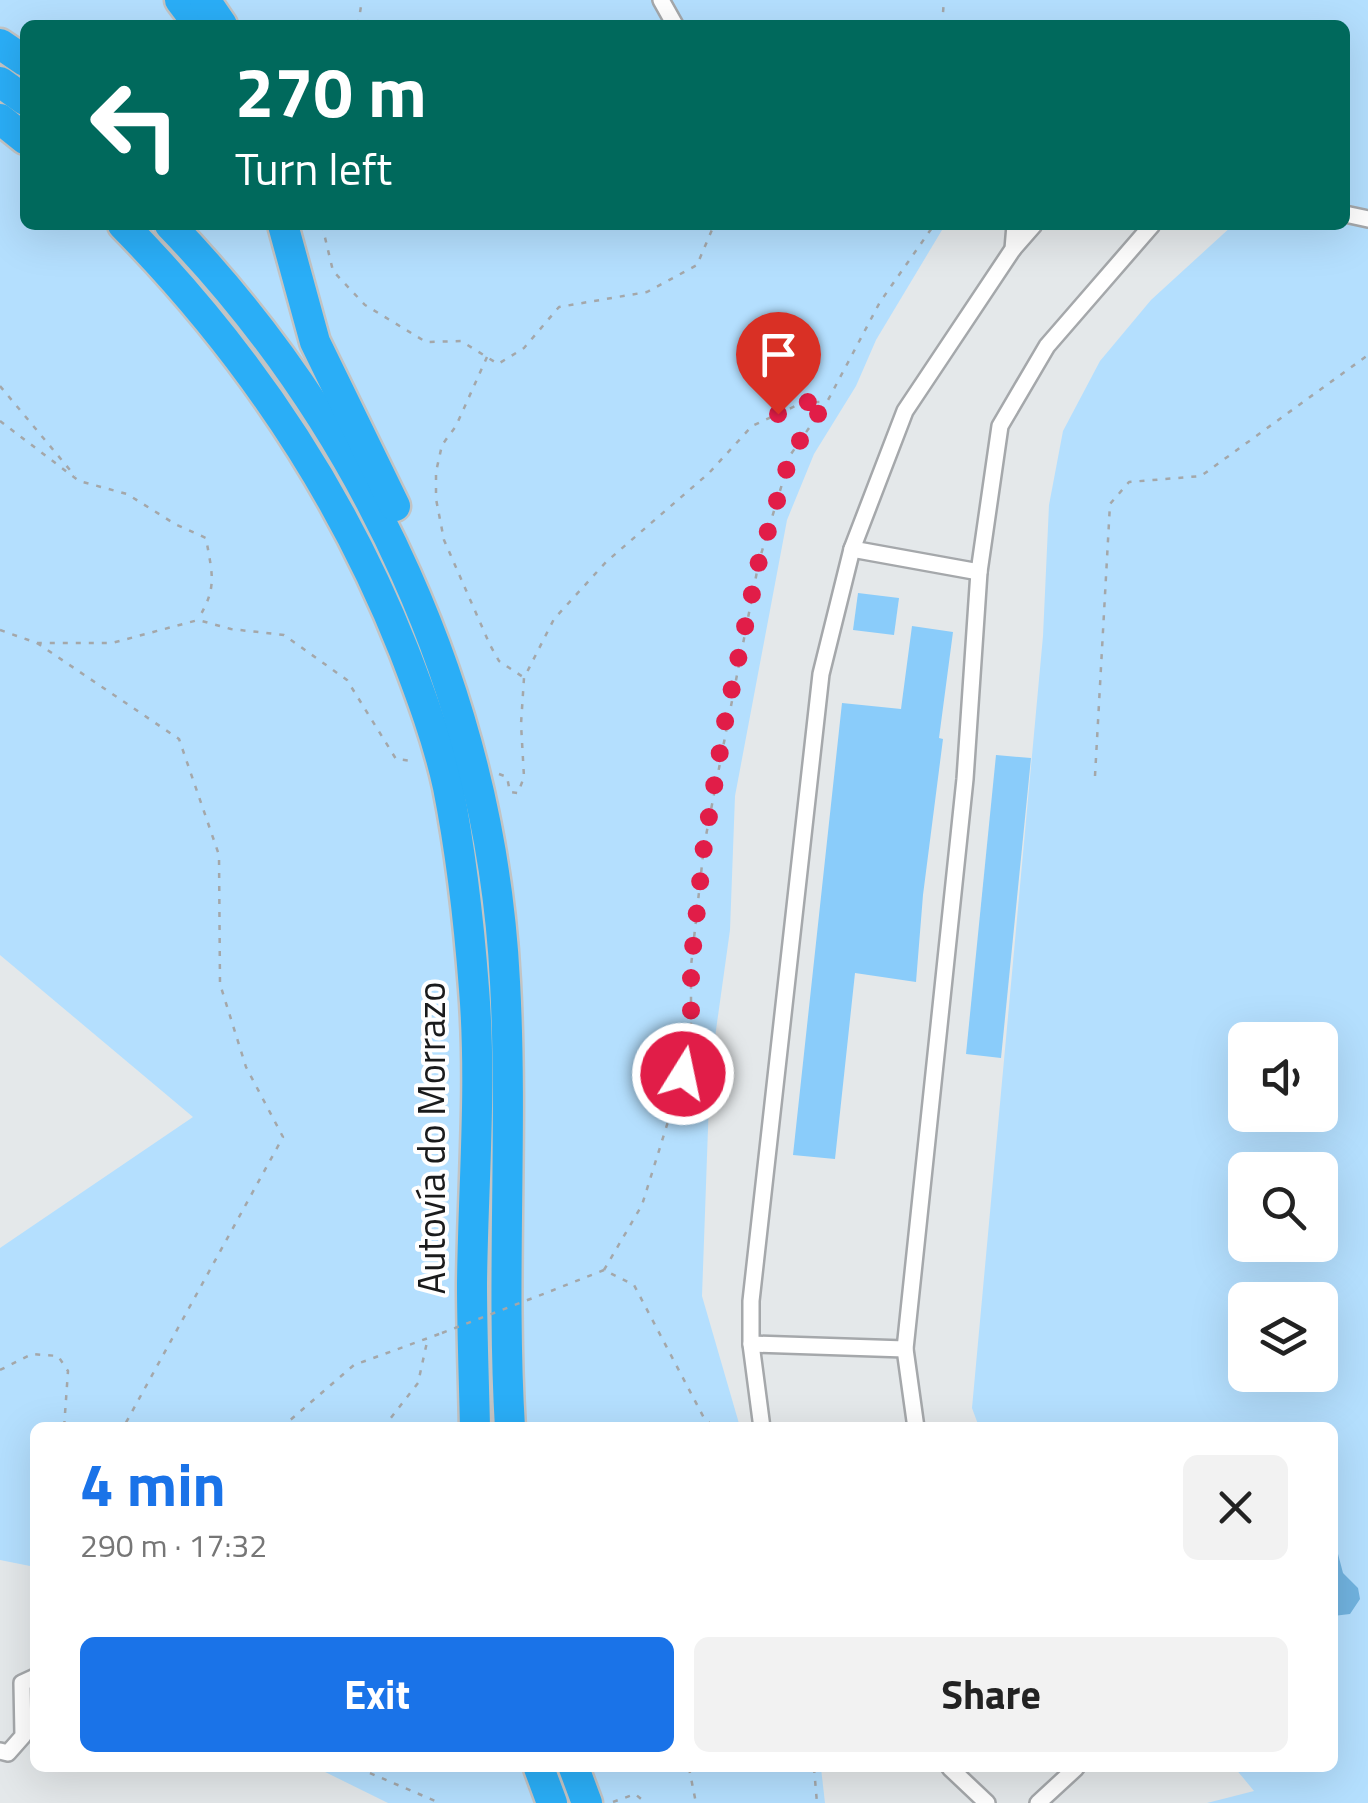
<!DOCTYPE html>
<meta charset="utf-8">
<style>
body{margin:0;font-family:"Titillium Web",sans-serif;background:#f2f2f2;color:#222;height:100vh;display:flex;flex-direction:column;font-size:38px;white-space:nowrap}
*{box-sizing:border-box;margin:0}
p{font-size:32px;color:#767676}
.icon{flex:none;width:55px;height:55px;fill:none;stroke:currentColor;stroke-width:2;stroke-linecap:round;stroke-linejoin:round}
.map{position:relative;flex:1;overflow:hidden}
.sheet{position:absolute;left:30px;top:1422px;width:1308px;height:350px;display:flex;flex-direction:column;background:#fff;border-radius:15px;box-shadow:0 10px 40px #0002}
.sheet>*{flex:none}
.guide{position:absolute;left:20px;top:20px;width:1330px;height:210px;border-radius:15px;box-shadow:0 10px 40px #0002;background:#00695c;color:#fff;overflow:hidden}
.controls{position:absolute;left:1228px;top:1022px;display:grid;gap:20px}
.controls a{display:grid;place-items:center;width:110px;height:110px;border-radius:15px;background:#fff;box-shadow:0 10px 40px #0002;font-size:50px}
.pin{position:absolute;display:grid;place-items:center;width:85px;height:85px;color:#fff;margin:-102px -42px;border-radius:50% 50% 50% 0;rotate:-45deg;box-shadow:0 0 10px #0007}
.pin .icon{rotate:45deg}
.me{position:absolute;width:110px;margin:-55px;rotate:10deg;stroke-linejoin:round;filter:drop-shadow(0 0 8px #0008)}
.turn{display:flex;align-items:center;gap:35px;height:210px;padding:0 50px;font-size:45px}
.turn .icon{width:130px;height:130px;stroke-width:2.5}
.turn b{display:block;font-size:70px;line-height:85px}
.round{display:grid;place-items:center;flex:none;width:105px;height:105px;border-radius:15px;background:#f2f2f2}
.headline{display:flex;align-items:center;justify-content:space-between;height:170px;padding:0 50px}
h1{font-size:60px;font-weight:700;line-height:75px;color:#1a73e8}
.action{display:flex;gap:20px;margin-top:auto;padding:20px 50px}
.action a{flex:1;height:115px;border-radius:15px;background:#1a73e8;color:#fff;font-size:40px;font-weight:700;line-height:115px;text-align:center}
.action a+a{background:#f2f2f2;color:#222}
.map>svg:first-child{display:block}
</style>
<div class="map">
<svg width="1368" height="1803" viewBox="0 0 1368 1803">
<rect width="100%" height="100%" fill="#e4e8ea"/>
<g fill="#b4dffe" fill-rule="evenodd">
<path d="M0,0H1368V1803H1207L1254,1791L1235,1768H1332V1428L979,1427L972,1408L1043,636L1049,505L1063,431L1100,361L1151,300L1233,225H1345V25H25V225H945L876,340L856,386L814,454L787,520L735,796L730,930L710,1073L702,1296L740,1427L35,1428V1567L0,1560V1248L193,1117L0,955ZM1245,1040H1320V1115H1245ZM1245,1170H1320V1245H1245ZM1245,1300H1320V1375H1245Z"/>
<polygon points="317,1768 821,1768 825,1803 388,1803"/>
</g>
<polygon fill="#71b3e0" points="1332,1531 1343,1573 1358,1588 1360,1599 1350,1614 1333,1616"/>
<g fill="#8accfa">
<polygon points="858,593 899,598 894,635 853,630"/>
<polygon points="912,626 953,632 939,738 943,739 923,895 916,982 855,973 835,1159 793,1155 842,703 901,709"/>
<polygon points="996,755 1031,758 1001,1058 966,1054"/>
</g>
<g fill="none" stroke-linecap="round" stroke-linejoin="round">
<g stroke="#a5a8ab" stroke-width="20">
<g id="street">
<polyline points="661,0 675,25"/>
<polyline points="1345,214 1368,219"/>
<polyline points="1013,249 1034,225"/>
<polyline points="852,549 905,411 1013,249 1015,225"/>
<polyline points="751,1344 905,1349"/>
<polyline points="762,1428 751,1344 751,1301 821,674 852,549 979,572"/>
<polyline points="916,1428 905,1349 965,779 979,572 1000,426 1047,346 1152,225"/>
<polyline points="0,1751 8,1753 23,1736 22,1683 35,1677"/>
<polyline points="950,1768 987,1803"/>
<polyline points="1038,1803 1076,1768"/>
</g>
</g>
<g stroke="#c3c4c4" stroke-width="35">
<g id="highway">
<polyline points="180,0 192,16 193,25"/>
<polyline points="205,0 222,25"/>
<polyline points="0,44 25,61"/>
<polyline points="0,82 25,100"/>
<polyline points="0,119 25,139"/>
<path d="M123,225C245,349 340,489 404,651C421,695 438,741 448,787C461,853 469,923 474,989C482,1088 473,1186 472,1284C472,1332 474,1380 475,1428"/>
<path d="M170,225C366,428 491,700 505,982C513,1130 501,1279 510,1428"/>
<polyline points="283,225 315,342 395,506"/>
<polyline points="539,1768 552,1803"/>
<polyline points="574,1768 587,1803"/>
</g>
</g>
<g stroke="#a4a7a9" stroke-width="2.5" stroke-dasharray="5 8" stroke-linecap="butt">
<polyline points="358,25 362,0"/>
<polyline points="942,25 944,0"/>
<polyline points="322,225 333,271 365,305 426,342 461,341 498,364 524,348 559,307 647,292 697,265 714,225"/>
<polyline points="487,357 456,426 442,445 436,472 436,499 444,540 490,645 499,661 523,677"/>
<polyline points="0,386 75,476"/>
<path d="M0,421L79,481L127,494L175,524L206,538C212,574 218,587 198,619"/>
<polyline points="0,630 37,643 112,643 198,620 231,629 284,635 347,680 396,759 412,761"/>
<polyline points="37,643 179,739 219,855 220,984 246,1067 283,1137 123,1428"/>
<polyline points="499,774 507,777 510,792 518,793 524,777 521,724 524,678 554,619 606,562 709,473 752,426 804,402 825,402"/>
<polyline points="1095,776 1110,504 1129,482 1201,476 1368,355"/>
<polyline points="604,1270 642,1205 691,1048 691,966 704,846 759,561 791,454 827,402 880,302 934,225"/>
<polyline points="551,1291 604,1270 634,1285 704,1418 715,1428"/>
<polyline points="0,1370 32,1354 58,1356 68,1371 64,1428"/>
<polyline points="281,1428 354,1365 442,1333"/>
<polyline points="383,1428 418,1383 427,1342"/>
<polyline points="358,1768 440,1803"/>
<polyline points="689,1768 696,1803"/>
<polyline points="814,1768 817,1803"/>
<polyline points="613,1802 635,1794 646,1803"/>
</g>
<use href="#street" stroke="#fff" stroke-width="15"/>
<use href="#highway" stroke="#2aaef7" stroke-width="30"/>
<polyline stroke="#a4a7a9" stroke-width="2.5" stroke-dasharray="5 8" stroke-linecap="butt" points="442,1333 551,1291"/>
</g>
<g fill="none" stroke-linecap="round" stroke-linejoin="round">
<polyline stroke="#e11d48" stroke-width="18" stroke-dasharray="0 32.4" points="683,1074 691,1048 691,966 704,846 726,716 759,561 791,454 826,402 804,402 778,414"/>
</g>
<g text-anchor="middle" stroke-width="8" stroke-linejoin="round" paint-order="stroke">
<g font-size="38" fill="#1a1b1c" stroke="#fff">
<text transform="translate(432 1138) rotate(-90)" y="13">Autovía do Morrazo</text>
</g>
</g>
</svg>
<div class="controls">
<a><svg class="icon" aria-label="sound" viewBox="0 0 24 24"><path d="M4 9h4l5-4v14l-5-4H4zM17 9q2 3 0 6"/></svg></a>
<a><svg class="icon" aria-label="search" viewBox="0 0 24 24"><circle cx="10" cy="10" r="6"/><path d="M15 15l6 6"/></svg></a>
<a><svg class="icon" aria-label="layers" viewBox="0 0 24 24"><path d="M12 4l9 5-9 5-9-5zM3 14l9 5 9-5"/></svg></a>
</div>
<div class="pin" style="left:778px;top:414px;background:#d93025"><svg class="icon" aria-label="arrive" viewBox="0 0 24 24"><path d="M6 21V4h12l-3 4 3 4H6"/></svg></div>
<svg class="me" style="left:683px;top:1074px" viewBox="-20 -20 40 40"><circle r="17" fill="#e11d48" stroke="#fff" stroke-width="3"/><path d="M0-11L8 9 0 5-8 9z" fill="#fff"/></svg>
<div class="guide">
<div class="turn"><svg class="icon" aria-label="left" viewBox="0 0 24 24"><path d="M17 20v-9H6M10 6l-5 5 5 5"/></svg><div><b>270 m</b>Turn left</div></div>
</div>
<section class="sheet">
<div class="headline"><div><h1>4 min</h1><p>290 m · 17:32</p></div><a class="round"><svg class="icon" aria-label="close" viewBox="0 0 24 24"><path d="M6 6l12 12M18 6L6 18"/></svg></a></div>
<div class="action"><a>Exit</a><a>Share</a></div>
</section>
</div>
